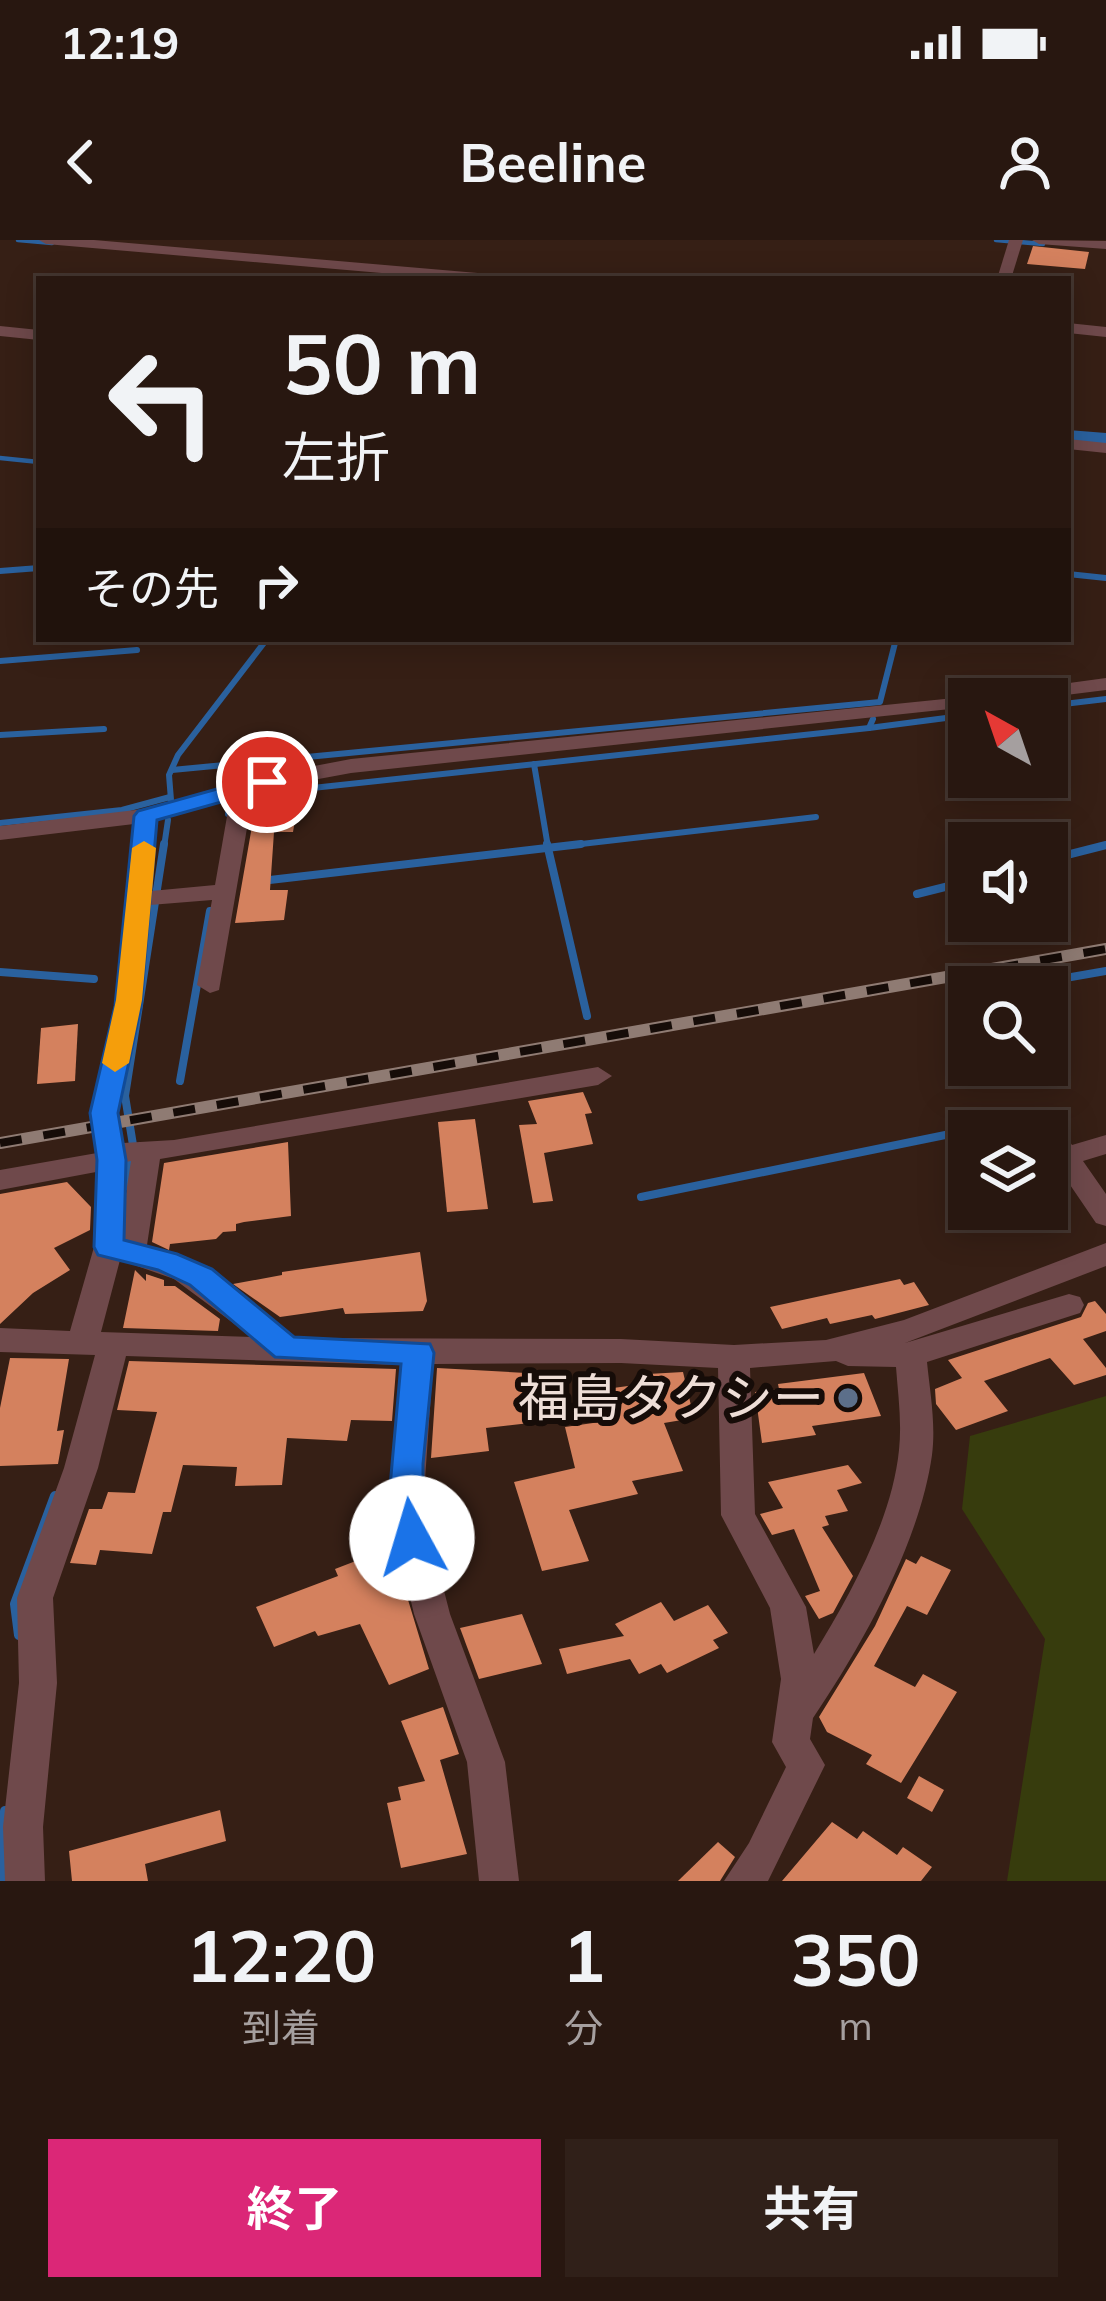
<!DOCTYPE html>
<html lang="ja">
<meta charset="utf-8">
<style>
body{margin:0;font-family:Mulish,"Noto Sans JP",sans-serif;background:#302019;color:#f1f3f6;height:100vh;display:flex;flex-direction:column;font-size:45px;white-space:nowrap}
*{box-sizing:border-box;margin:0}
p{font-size:39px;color:#a59f9f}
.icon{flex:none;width:66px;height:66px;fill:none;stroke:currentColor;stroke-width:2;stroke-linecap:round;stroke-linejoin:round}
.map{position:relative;height:1641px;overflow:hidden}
.side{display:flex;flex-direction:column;background:#281710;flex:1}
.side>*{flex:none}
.banner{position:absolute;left:36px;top:36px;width:1035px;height:366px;border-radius:0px;box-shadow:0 6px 30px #0003,0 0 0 3px #443630;background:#281710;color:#f1f3f6;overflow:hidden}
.needle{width:78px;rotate:320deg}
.tools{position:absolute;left:948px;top:438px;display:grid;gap:24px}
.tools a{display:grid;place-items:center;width:120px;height:120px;border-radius:0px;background:#281710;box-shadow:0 6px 30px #0003,0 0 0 3px #443630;font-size:60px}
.pin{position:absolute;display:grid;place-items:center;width:102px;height:102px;color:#fff;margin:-51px;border:6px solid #fff;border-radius:50%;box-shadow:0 3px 12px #0007}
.me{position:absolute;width:132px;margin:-66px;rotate:354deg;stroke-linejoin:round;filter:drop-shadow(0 0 9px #0008)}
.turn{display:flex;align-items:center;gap:42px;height:252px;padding:0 48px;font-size:54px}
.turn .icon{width:156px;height:156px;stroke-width:2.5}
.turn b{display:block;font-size:84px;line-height:102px}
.then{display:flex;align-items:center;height:114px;padding:0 48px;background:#0003;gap:24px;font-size:45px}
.eta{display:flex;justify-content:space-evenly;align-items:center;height:204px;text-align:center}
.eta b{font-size:72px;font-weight:700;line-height:84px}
.action{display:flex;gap:24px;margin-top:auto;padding:24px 48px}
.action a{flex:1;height:138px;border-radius:0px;background:#db2777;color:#fff;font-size:48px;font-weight:700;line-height:138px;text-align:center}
.action a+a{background:#302019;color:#f1f3f6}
.status{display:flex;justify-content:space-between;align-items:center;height:84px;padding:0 60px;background:#281710;direction:ltr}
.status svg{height:33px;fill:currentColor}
header{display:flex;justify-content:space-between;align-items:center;height:156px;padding:0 48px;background:#281710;font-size:54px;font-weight:700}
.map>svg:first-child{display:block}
</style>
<div class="status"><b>12:19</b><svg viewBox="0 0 49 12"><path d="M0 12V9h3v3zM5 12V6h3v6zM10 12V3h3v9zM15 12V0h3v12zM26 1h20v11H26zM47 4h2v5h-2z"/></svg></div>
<header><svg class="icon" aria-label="back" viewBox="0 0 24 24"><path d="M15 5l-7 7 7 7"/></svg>Beeline<svg class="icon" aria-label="person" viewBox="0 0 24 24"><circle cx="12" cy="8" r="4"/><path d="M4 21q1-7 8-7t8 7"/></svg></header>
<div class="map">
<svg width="1106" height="1641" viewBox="0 0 1106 1641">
<rect width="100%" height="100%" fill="#361f15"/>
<polygon fill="#373c0d" points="1106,1156 1106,1641 1007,1641 1045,1399 962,1269 970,1196"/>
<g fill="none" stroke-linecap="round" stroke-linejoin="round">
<g stroke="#2a619e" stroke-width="4.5">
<polyline points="18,0 52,3"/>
<polyline points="996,0 1043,4"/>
<polyline points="0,218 39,222"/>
</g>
<g stroke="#2a619e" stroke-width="6">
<polyline points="0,331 39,328"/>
<polyline points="1068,334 1106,338"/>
<polyline points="0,421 137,410"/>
<polyline points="1047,466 1106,459"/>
<polyline points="869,488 969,475"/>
<polyline points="0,495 104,489"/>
<polyline points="534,524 548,607"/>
<polyline points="172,530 880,462 896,399"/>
<polyline points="171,560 169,535 178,515 267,399"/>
<polyline points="228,574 229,565 266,553 869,488 873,479"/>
<polyline points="0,583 122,570 170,557"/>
<polyline points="164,607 168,580"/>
<polyline points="555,607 816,577"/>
<polyline points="1098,607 1106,605"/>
</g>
<g stroke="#2a619e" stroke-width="8">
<polyline points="547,604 587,776"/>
<polyline points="1047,620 1106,605"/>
<polyline points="261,641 581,604"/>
<polyline points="917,654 969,641"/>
<polyline points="0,732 94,739"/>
<polyline points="1014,747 1106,731"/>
<polyline points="180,841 210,671"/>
<polyline points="124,947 133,905 125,856 164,604"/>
<polyline points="641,957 1009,882"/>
</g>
<g stroke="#2a619e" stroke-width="10">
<polyline points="19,1395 15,1364 55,1256"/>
<polyline points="2,1641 5,1571"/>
</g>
<polygon fill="#2a619e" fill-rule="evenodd" points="1068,190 1106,193 1106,211 1068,208"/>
</g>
<g fill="#d4815e">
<polygon points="1033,6 1089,12 1085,29 1027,24"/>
<polygon points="297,568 293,592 274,592 270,650 288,650 284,680 235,683 255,569"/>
<polygon points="78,784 75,841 37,844 41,788"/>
<polygon points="583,852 592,873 585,874 593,904 544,913 553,961 533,963 519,885 537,884 528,861"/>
<polygon points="475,879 488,969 447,972 438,882"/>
<polygon points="288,902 291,976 244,982 236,984 236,991 223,992 216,999 170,1004 169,1010 152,1002 164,923"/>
<polygon points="67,942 91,967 90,990 54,1008 70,1030 33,1053 0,1084 0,954"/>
<polygon points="420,1012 427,1061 423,1071 345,1074 343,1068 280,1077 233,1044 282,1035 282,1032"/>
<polygon points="135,1030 146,1041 146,1034 164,1040 164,1046 175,1046 220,1079 218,1091 123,1088"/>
<polygon points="900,1039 904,1045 914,1042 929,1065 875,1079 872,1075 830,1084 827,1078 782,1089 770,1067"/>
<polygon points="1095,1061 1106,1074 1106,1091 1083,1099 1106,1128 1106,1135 1074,1145 1050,1118 984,1141 1008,1171 956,1190 936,1164 935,1149 962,1138 948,1120 1081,1077 1088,1063"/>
<polygon points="10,1118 69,1119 57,1191 64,1190 58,1224 0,1226 0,1168"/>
<polygon points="129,1121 396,1129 392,1181 351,1180 347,1201 287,1198 282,1245 235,1246 237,1227 183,1225 171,1272 163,1272 152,1314 100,1310 96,1325 70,1323 89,1269 102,1269 108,1252 135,1253 157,1172 117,1170"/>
<polygon points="437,1128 526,1133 526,1143 540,1142 547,1181 486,1188 489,1211 431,1218"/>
<polygon points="683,1132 694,1178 664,1183 683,1231 632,1241 638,1254 569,1270 589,1321 542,1331 514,1242 575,1228 565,1187 600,1182 591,1151 650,1143 648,1134"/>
<polygon points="864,1133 881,1176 812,1186 816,1195 762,1203 755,1152 779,1149 778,1144"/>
<polygon points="848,1225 862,1243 837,1250 848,1271 825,1276 829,1285 822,1287 853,1336 833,1373 819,1379 805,1356 820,1351 794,1289 772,1295 760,1274 783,1268 768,1242"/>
<polygon points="392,1307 429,1429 389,1445 360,1384 318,1396 315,1391 274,1407 256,1367 338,1336 335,1329"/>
<polygon points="921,1316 951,1330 927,1375 907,1366 874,1426 915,1447 923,1434 957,1452 901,1543 866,1524 872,1515 827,1492 819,1477 875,1386 906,1319 916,1324"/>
<polygon points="661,1362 674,1381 708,1365 728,1393 713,1400 719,1408 667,1433 661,1424 639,1434 630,1419 567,1434 559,1409 624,1396 615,1384"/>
<polygon points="522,1374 542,1424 479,1439 460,1388"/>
<polygon points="443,1467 459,1514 440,1520 467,1614 401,1628 387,1563 401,1560 398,1547 425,1541 401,1481"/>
<polygon points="919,1536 944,1550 932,1572 907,1558"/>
<polygon points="220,1570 226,1601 145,1624 148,1641 72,1641 69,1611"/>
<polygon points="832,1582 857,1599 863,1591 897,1615 903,1607 932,1627 921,1641 782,1641"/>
<polygon points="718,1602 735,1617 720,1641 678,1641"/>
</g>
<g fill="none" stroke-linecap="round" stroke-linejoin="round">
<g fill="#6f494b" fill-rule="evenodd">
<polygon points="39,0 94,0 501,35 508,39 451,39 46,4"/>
<polygon points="1009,0 1023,0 1011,39 997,39"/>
<polygon points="1032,0 1106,1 1106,9 1039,4"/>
<polygon points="1068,83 1106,87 1106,97 1068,93"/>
<polygon points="0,86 39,90 39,100 0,96"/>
<polygon points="1068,199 1106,203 1106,213 1068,209"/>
<path d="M1106,438V450L1034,459H969V467L351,533L270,548L157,580L151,651L215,645L229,565L240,558L251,565L219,750L210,753L197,745L212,660L150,665L141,766L118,873L123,903L174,900L598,827L612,836L598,845L160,919L147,1005L216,1036L295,1098L621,1099L734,1105L826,1100L904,1080L1106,1003V1026L905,1103L1069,1054L1080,1057L1084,1065L1080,1073L927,1122C930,1152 936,1184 932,1215C920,1302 862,1406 813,1478L810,1499L825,1525L768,1641H724L749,1603L786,1527L772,1502L781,1439L770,1368L721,1275L718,1128L621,1123L433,1124L423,1269L450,1374L505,1522L519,1641H479L467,1522L414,1374L389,1269L401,1125L126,1116L98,1228L53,1358L57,1443L43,1587L45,1641H5L3,1587L19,1443L17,1358L64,1228L95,1115L0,1112V1088L70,1091L94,1007L96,932L0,950V930L97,913L90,873L115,766L134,584L0,600V586L144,569L267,535L351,519L974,456ZM131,921L125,960V922ZM120,1020L174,1039L252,1097L101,1092ZM836,1121L848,1126L896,1127C898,1154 902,1182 899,1210C892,1280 850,1355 814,1414L806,1367L755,1274L750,1128Z"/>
<polygon points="1042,873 1052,876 1072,905 1106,895 1106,914 1083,921 1106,954 1106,986 1096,983 1047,911 1047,891 1034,891 1028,882"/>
</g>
<g stroke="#8f7b73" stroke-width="12">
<polyline id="rail" points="0,903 1106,709"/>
</g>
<use href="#rail" stroke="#160c08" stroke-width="8" stroke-dasharray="22" stroke-linecap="butt"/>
</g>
<polygon fill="#1a73e8" stroke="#114b97" stroke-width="3" points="267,535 275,537 275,547 157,580 141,766 118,873 126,920 124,1000 177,1014 212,1029 294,1097 430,1104 434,1113 423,1224 423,1269 429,1298 424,1308 412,1312 399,1308 388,1269 401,1124 275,1117 190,1045 158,1030 98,1015 94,1007 97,920 90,873 115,766 134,576 138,571"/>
<polygon fill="#f59e0b" points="144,601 156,608 142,760 129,823 115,832 102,823 116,760 132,608"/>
<circle fill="#5c6f8a" stroke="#160c08" stroke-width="4.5" cx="848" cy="1158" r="12"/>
<g text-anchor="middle" stroke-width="12" stroke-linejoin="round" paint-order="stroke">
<g font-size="51" fill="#eeded7" stroke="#160c08" text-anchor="end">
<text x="824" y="1176">福島タクシー</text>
</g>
</g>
</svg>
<div class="tools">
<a><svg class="needle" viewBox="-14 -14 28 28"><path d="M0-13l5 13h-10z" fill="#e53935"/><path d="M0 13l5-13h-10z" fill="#a59f9f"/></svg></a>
<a><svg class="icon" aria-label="sound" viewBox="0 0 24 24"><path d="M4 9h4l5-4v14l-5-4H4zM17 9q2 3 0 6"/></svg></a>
<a><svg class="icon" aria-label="search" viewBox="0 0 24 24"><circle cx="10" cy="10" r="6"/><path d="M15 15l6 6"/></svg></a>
<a><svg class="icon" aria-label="layers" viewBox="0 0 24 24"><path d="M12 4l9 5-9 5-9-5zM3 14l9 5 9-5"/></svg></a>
</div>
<div class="pin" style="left:267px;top:542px;background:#d93025"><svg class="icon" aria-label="arrive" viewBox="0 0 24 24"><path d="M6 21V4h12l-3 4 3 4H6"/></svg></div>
<svg class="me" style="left:412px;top:1298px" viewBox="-20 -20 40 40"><circle r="19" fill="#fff"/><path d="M0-13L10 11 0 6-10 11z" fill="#1a73e8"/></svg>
<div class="banner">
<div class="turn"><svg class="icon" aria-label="left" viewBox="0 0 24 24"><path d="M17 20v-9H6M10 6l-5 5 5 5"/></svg><div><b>50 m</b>左折</div></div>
<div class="then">その先<svg class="icon" aria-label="right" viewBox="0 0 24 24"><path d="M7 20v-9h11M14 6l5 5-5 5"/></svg></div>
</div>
</div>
<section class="side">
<div class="eta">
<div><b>12:20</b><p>到着</p></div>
<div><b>1</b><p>分</p></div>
<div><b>350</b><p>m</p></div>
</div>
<div class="action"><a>終了</a><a>共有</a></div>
</section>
